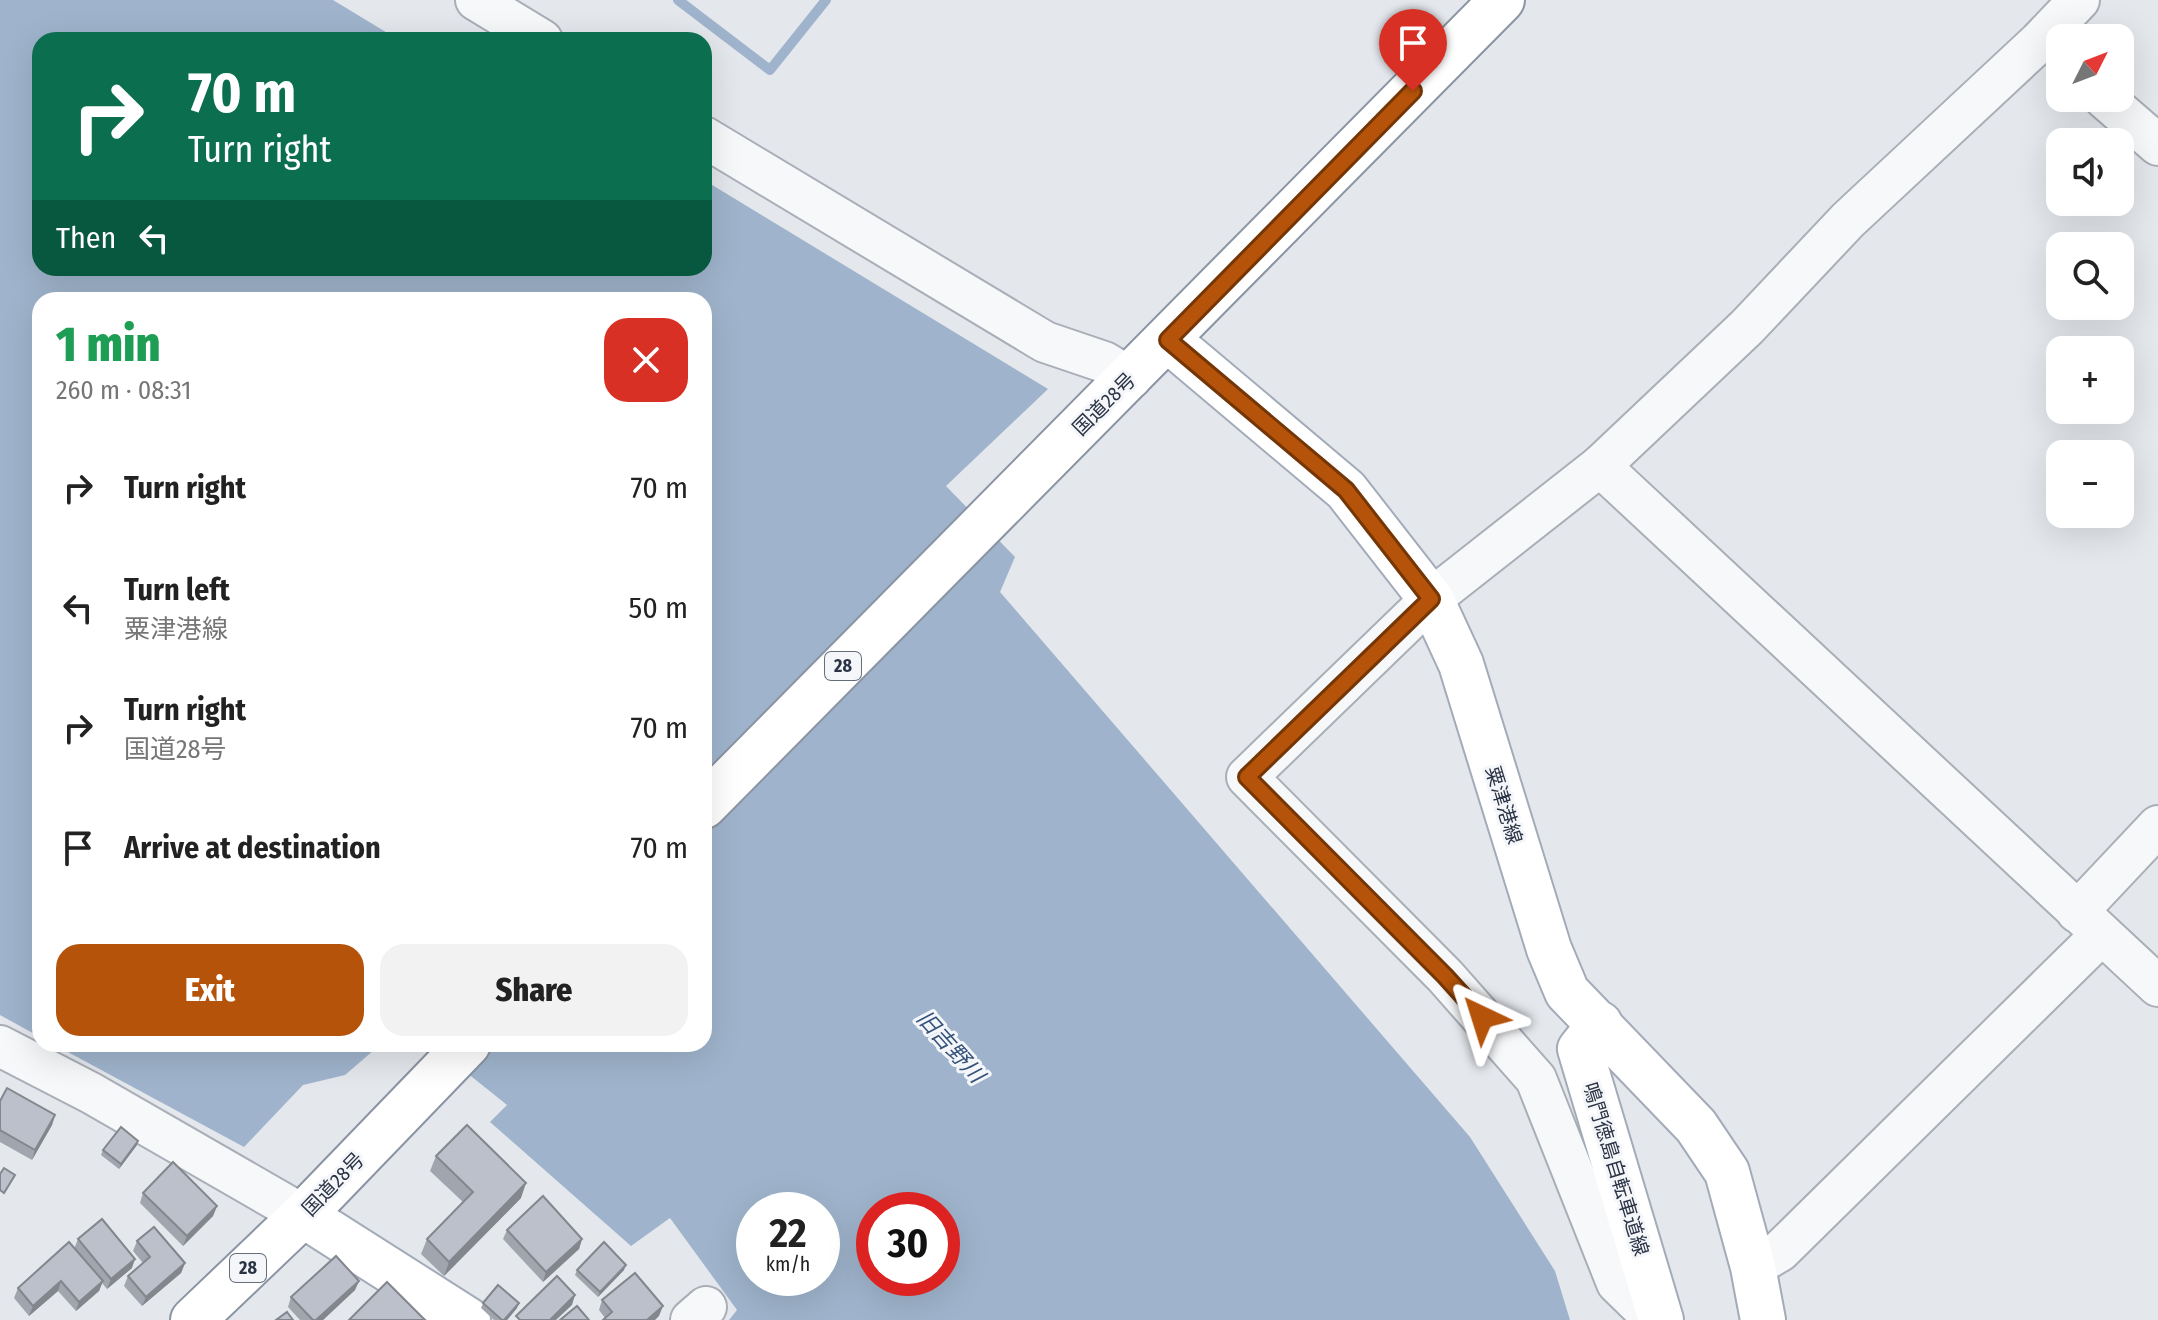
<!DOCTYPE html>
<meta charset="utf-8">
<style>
body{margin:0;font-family:"Fira Sans Condensed","Noto Sans JP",sans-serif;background:#f2f2f2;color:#222;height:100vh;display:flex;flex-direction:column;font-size:30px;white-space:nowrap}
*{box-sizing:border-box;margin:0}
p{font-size:26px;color:#767676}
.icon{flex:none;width:44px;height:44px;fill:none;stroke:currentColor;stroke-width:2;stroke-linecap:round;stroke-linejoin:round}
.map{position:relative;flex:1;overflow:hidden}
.details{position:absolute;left:32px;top:292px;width:680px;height:760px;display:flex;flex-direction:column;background:#fff;border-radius:24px;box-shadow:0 8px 32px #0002}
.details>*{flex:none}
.banner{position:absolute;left:32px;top:32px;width:680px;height:244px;border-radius:24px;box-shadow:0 8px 32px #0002;background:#0b6e4f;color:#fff;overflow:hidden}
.needle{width:52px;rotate:48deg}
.tools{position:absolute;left:2046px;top:24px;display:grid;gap:16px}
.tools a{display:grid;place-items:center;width:88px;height:88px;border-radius:16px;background:#fff;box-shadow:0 8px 32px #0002;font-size:40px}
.speed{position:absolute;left:736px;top:1192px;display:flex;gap:16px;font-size:40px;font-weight:700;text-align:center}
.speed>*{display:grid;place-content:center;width:104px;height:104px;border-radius:50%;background:#fff;box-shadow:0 8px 32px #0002;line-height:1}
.speed small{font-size:20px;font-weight:400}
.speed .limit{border:12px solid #d22;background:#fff;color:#111}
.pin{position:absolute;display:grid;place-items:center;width:68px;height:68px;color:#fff;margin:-82px -34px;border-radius:50% 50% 50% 0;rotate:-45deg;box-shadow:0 0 8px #0007}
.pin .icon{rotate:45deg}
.me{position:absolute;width:88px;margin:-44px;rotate:319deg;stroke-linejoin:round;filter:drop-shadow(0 0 6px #0008)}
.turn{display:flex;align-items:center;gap:28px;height:168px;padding:0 24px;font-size:36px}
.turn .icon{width:104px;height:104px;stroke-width:2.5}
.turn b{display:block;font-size:56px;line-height:68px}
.then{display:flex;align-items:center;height:76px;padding:0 24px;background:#0003;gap:16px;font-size:30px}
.round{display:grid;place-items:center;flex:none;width:84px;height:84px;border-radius:24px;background:#f2f2f2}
.overview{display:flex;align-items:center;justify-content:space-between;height:136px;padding:0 24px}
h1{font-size:48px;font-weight:800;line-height:60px;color:#1e9e55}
.primary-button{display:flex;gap:16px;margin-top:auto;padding:16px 24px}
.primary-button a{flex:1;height:92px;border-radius:24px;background:#b45309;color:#fff;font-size:32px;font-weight:800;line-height:92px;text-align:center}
.primary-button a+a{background:#f2f2f2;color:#222}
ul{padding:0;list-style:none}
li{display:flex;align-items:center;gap:24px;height:120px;padding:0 24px}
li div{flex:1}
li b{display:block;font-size:30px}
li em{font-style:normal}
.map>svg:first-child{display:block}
</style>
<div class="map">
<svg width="2158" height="1320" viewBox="0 0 2158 1320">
<rect width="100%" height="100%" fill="#e4e7ec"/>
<g fill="#9fb4cc" fill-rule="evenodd">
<path d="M0,0H333L399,40H40V268H704V180L1048,389L946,486L1015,557L1000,592L1470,1137L1555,1271L1570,1320H729L737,1310L670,1218L631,1246L490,1122L507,1105L431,1044H704V300H40V1037L0,1015ZM754,1210H822V1278H754ZM874,1210H942V1278H874Z"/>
<polygon points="53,1044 381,1044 345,1075 303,1085 244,1147"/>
</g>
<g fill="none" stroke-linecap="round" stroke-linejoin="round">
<polyline stroke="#9fb4cc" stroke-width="10" points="678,0 770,70 826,0"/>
<g stroke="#a9aeb7" stroke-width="44">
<g id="minor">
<polyline points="476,0 542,40"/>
<polyline points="2104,98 2158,145"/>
<polyline points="704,137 1045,342 1104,362 1131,378"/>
<polyline points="1600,466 2158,986"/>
<polyline points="2077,912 2158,826"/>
<polyline points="0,1046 91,1093 303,1215"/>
<polyline points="1753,1267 1780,1251 2101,935"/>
<polyline points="691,1320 706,1307"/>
<polyline points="1655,1320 1617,1283 1536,1079 1445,976 1247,777 1431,599 1600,466 1747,327 1848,220 2039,42 2079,0"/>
</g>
</g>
<g stroke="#a3abb8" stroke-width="48">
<g id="major">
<polyline points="1168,340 1346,490 1431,599 1461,664 1549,949 1567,992 1696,1126 1727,1172 1753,1267 1763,1320"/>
<polyline points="1600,1024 1580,1049 1661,1320"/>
<polyline points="303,1215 468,1320"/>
</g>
</g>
<g stroke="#8b94a3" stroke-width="48">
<g id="highway">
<polyline points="704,806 1502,0"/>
<polyline points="193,1320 303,1215 468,1044"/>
</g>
</g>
<use href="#minor" stroke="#f7f8fa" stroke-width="40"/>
<use href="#major" stroke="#fff" stroke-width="44"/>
<use href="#highway" stroke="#fff" stroke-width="44"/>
</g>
<g fill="#a1a5ae">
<polygon points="0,1101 55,1115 52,1125 32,1160 0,1142"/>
<polygon points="137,1145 119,1169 101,1155 103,1150"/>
<polygon points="436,1156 521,1198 444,1276 421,1254 427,1239 463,1202 430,1171"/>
<polygon points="143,1193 217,1206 213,1216 183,1246 140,1203"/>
<polygon points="507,1230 582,1239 579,1249 543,1282 503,1239"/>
<polygon points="78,1239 132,1268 107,1289 102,1283 99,1291 76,1311 58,1291 29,1316 14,1298 18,1288 74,1249"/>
<polygon points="137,1241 185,1263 181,1273 142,1306 124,1286 128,1276 143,1263 133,1251"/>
<polygon points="577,1270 624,1270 598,1297 575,1275"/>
<polygon points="359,1281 355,1290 323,1320 300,1320 288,1307 291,1297"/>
<polygon points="602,1300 659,1316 605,1318 599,1310"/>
<polygon points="483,1303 517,1308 507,1320 494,1320 481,1308"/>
</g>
<g fill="#83868d">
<polygon points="55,1115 52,1125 32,1160 35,1150"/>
<polygon points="138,1141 137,1145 119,1169 121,1164"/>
<polygon points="526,1183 521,1198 444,1276 449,1262"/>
<polygon points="217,1206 213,1216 183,1246 187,1236"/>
<polygon points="582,1239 579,1249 543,1282 546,1272"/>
<polygon points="135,1259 132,1268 107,1289 111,1279"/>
<polygon points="185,1263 181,1273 142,1306 146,1297"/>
<polygon points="626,1265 624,1270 598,1297 600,1292"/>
<polygon points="61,1281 58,1291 29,1316 33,1306"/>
<polygon points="103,1281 99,1291 76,1311 79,1302"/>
<polygon points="359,1281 355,1290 323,1320 316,1320"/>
<polygon points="575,1295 572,1305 556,1320 550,1320"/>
<polygon points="519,1303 517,1308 507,1320 504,1320"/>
<polygon points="663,1306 659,1316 655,1320 647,1320"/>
</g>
<g fill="#bbc0ca" stroke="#83868d" stroke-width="2">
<polygon points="7,1088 55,1115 35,1150 0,1130 0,1101"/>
<polygon points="467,1125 526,1183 449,1262 427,1239 473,1192 436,1156"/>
<polygon points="121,1127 138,1141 121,1164 103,1150"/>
<polygon points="173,1162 217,1206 187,1236 143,1193"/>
<polygon points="4,1168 15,1175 4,1193 0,1190 0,1174"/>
<polygon points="543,1196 582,1239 546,1272 507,1230"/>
<polygon points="102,1219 135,1259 111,1279 78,1239"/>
<polygon points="154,1227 185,1263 146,1297 128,1276 150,1257 137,1241"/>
<polygon points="69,1242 103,1281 79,1302 61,1281 33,1306 18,1288"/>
<polygon points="604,1242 626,1265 600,1292 577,1270"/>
<polygon points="336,1256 359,1281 316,1320 313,1320 291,1297"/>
<polygon points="635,1273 663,1306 647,1320 603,1320 612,1312 602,1300"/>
<polygon points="557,1276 575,1295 550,1320 520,1320 516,1316"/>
<polygon points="387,1282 425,1320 349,1320"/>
<polygon points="498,1285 519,1303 504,1320 502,1320 483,1303"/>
<polygon points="577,1306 589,1320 560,1320"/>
<polygon points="287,1312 293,1320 276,1320"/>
</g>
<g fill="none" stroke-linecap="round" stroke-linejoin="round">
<g stroke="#753606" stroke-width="20">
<polyline id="route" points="1413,91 1168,340 1346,490 1431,599 1247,777 1445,976 1482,1017"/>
</g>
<use href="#route" stroke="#b45309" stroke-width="14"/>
</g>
<g text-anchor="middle" stroke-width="6" stroke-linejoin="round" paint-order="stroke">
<g fill="#f4f6f9" stroke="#676e7b" stroke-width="2">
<rect x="825" y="652" width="36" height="28" rx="6"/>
<rect x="230" y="1254" width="36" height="28" rx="6"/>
</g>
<g font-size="18" font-weight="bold" fill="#2b3445">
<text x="843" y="672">28</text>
<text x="248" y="1274">28</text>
</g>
<g font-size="20" fill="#2b3445" stroke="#f4f6f9">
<text transform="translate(1104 404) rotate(-45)" y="7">国道28号</text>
<text transform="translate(1504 805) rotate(73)" y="7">粟津港線</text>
<text transform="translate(1616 1169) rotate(73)" y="7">鳴門徳島自転車道線</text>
<text transform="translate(333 1184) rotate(-46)" y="7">国道28号</text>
</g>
<g font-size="22" font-style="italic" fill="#34527a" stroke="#f4f6f9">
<text transform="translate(951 1046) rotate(48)" y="8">旧吉野川</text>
</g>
</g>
</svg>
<div class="tools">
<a><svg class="needle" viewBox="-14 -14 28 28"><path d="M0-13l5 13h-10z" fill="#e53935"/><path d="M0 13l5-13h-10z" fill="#767676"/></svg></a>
<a><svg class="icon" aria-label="sound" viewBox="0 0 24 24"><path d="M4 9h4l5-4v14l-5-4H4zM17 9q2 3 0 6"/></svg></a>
<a><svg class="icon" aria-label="search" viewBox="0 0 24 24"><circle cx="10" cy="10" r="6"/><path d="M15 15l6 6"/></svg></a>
<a>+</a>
<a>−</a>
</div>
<div class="speed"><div>22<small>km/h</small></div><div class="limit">30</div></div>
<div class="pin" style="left:1413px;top:91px;background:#d93025"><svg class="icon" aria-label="arrive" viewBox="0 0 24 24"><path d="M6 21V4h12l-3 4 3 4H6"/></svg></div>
<svg class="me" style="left:1482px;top:1017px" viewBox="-20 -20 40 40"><path d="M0-17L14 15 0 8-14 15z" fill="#b45309" stroke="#fff" stroke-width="4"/></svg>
<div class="banner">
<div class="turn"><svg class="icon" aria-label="right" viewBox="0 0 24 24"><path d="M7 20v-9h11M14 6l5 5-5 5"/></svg><div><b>70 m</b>Turn right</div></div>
<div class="then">Then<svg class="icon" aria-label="left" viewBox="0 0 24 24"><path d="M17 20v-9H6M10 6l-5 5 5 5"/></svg></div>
</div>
<section class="details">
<div class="overview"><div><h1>1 min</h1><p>260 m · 08:31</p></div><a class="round" style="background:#d93025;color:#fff"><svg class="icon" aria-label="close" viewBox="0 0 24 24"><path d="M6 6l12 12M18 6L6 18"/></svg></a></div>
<ul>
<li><svg class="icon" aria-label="right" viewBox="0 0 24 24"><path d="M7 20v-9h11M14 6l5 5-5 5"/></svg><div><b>Turn right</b></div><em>70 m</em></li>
<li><svg class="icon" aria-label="left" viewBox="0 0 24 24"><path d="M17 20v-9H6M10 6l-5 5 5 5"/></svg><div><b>Turn left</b><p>粟津港線</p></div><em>50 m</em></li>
<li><svg class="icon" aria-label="right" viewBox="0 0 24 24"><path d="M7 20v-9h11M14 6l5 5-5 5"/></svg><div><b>Turn right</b><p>国道28号</p></div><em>70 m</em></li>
<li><svg class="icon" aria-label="arrive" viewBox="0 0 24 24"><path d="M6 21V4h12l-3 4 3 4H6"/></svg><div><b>Arrive at destination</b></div><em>70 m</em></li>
</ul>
<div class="primary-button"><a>Exit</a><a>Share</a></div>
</section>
</div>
